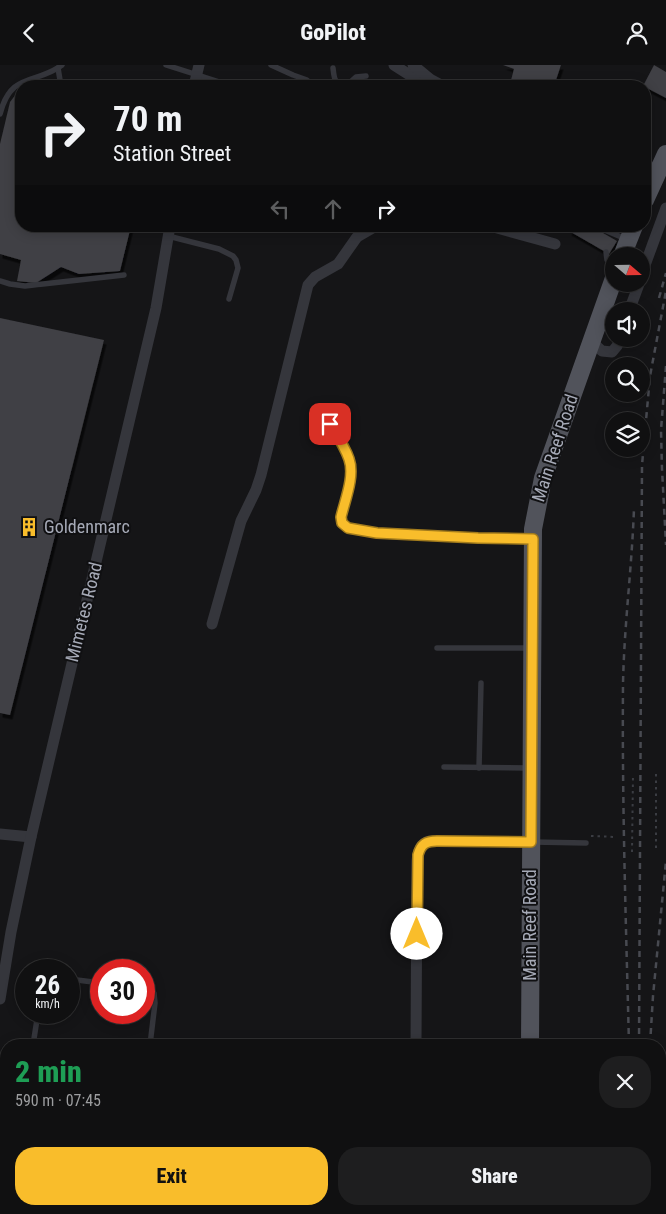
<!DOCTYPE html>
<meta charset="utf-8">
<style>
body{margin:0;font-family:"Roboto Condensed",sans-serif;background:#1e1e1f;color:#f1f3f6;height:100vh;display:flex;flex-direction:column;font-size:19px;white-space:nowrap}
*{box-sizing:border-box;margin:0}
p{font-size:16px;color:#9c9d9f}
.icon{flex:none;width:28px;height:28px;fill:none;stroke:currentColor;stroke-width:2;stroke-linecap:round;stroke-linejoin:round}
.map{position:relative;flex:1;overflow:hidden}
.panel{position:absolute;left:0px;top:974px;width:666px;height:176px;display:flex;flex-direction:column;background:#101011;border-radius:20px 20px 0 0;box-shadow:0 2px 12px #0003,0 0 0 1px #303031}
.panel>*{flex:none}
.hud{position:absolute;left:15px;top:15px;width:636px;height:152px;border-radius:20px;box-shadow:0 2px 12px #0003,0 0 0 1px #303031;background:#101011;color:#f1f3f6;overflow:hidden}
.needle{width:32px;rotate:110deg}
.tools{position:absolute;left:605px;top:182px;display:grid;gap:10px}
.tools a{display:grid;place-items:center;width:45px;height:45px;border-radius:50%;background:#101011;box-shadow:0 2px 12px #0003,0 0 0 1px #303031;font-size:25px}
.speed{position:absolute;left:15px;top:894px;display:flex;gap:10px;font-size:25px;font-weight:700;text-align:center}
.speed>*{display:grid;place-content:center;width:65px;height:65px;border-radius:50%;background:#101011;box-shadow:0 2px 12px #0003,0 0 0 1px #303031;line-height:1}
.speed small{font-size:12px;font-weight:400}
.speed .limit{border:8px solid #d22;background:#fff;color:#111}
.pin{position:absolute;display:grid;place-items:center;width:42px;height:42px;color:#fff;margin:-21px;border-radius:10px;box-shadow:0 2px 8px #0006}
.me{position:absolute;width:55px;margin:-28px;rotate:0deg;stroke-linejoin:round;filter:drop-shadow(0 0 4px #0008)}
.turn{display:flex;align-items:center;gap:18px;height:105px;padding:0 15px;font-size:22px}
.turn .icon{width:65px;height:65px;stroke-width:2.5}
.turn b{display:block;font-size:35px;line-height:42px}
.lanes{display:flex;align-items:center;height:48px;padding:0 15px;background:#0003;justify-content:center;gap:25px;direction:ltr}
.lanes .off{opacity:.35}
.round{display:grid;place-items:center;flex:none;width:52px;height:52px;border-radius:20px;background:#1e1e1f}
.overview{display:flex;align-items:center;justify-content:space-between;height:85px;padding:0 15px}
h1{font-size:30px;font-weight:800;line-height:38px;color:#1e9e55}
.primary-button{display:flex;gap:10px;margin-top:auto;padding:10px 15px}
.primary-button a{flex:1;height:58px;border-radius:20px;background:#f9bd2b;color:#111;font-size:20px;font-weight:800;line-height:58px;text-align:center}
.primary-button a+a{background:#1e1e1f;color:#f1f3f6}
header{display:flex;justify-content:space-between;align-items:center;height:65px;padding:0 15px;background:#101011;font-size:22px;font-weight:800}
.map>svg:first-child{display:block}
</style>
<header><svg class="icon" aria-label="back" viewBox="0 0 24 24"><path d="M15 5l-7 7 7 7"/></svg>GoPilot<svg class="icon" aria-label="person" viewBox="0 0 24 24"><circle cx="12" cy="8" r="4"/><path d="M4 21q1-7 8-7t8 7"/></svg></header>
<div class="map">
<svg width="666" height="1149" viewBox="0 0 666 1149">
<defs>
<filter id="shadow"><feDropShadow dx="2.5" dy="4.5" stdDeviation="0" flood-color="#0009"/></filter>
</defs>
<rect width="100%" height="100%" fill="#151517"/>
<g fill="#3f3f44" filter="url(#shadow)">
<polygon points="503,0 561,0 554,21 530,21 511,15 514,4"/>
<polygon points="654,0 666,7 666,33 643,21"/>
<polygon points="16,29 21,30 21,161 131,161 120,206 79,209 61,202 36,218 17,216 21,195 0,189 0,79 10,37"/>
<polygon points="572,161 591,161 617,176 609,189 569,166"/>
<polygon points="0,253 104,275 10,650 0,648"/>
</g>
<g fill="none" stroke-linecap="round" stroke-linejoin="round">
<g stroke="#3b3d43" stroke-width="2" stroke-dasharray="2.5 4" stroke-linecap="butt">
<polyline points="656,709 656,786"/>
<polyline points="591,771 616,772"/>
<polyline points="632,787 633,710"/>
</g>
<g stroke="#35363c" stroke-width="5.5">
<polyline points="166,0 232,21"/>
<polyline points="271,0 293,10 307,15"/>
<polyline points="58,3 61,21"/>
<path d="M333,3C334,11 334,17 341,21"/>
<polyline points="346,21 356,12 366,11"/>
<path d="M0,49C11,6 36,20 62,0"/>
<polyline points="595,161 626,174"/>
<polyline points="168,171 219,184 233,191 236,195 238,203 229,234"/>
<polyline points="606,187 607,195 614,200"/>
<polyline points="0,216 10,219 25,221 124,210"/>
<path d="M330,359C337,370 345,382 349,394C355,411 345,435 341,452L343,458L345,461L377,468L530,474"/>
<polyline points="437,583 530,583"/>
<polyline points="444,702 529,703"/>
<polyline points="479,703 481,618"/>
<polyline points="533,777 586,778"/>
<polyline points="69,914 101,918"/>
<polyline points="144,922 154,928 155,938 150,980"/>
<polyline points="33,980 38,948"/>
</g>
<g stroke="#35363c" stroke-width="11">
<polyline points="394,0 427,21"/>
<polyline points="413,0 430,14 443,21"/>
<polyline points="194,21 199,0"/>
<polyline points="645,100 659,105"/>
<polyline points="490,161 555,179"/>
<polyline points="641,211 666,143"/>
<polyline points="629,246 639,219"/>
<polyline points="591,276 602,286 612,287 617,281 620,274"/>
<polyline points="212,559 241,456 256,425 261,410 308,220 315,212 338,199 357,172 376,161"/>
<polyline points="0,769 31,772"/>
<polyline points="0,934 11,867 31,772 156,243 170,161"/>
<path d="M416,980L417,796C418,786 420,778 430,776L531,777"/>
<polyline points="89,1149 129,1144"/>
<polyline points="330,1149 331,1144"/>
<polyline points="415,1149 415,1144"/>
</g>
<g stroke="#51535b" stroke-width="18">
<polyline points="645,135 666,89"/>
<polyline points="622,191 634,161"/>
<polyline points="530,980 533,464 543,413 614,213"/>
<polyline points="528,1149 528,1144"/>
</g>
<g stroke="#484a51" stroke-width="2.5" stroke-dasharray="6 5" stroke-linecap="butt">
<polyline points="659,233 666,208"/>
<polyline points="666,301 661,365 662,404 666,480"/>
<path d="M629,980C626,860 622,740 623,620C624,561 632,502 634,443"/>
<polyline points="639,980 642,400 650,311 666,226"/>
<polyline points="650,980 653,931 666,796"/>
<polyline points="638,1149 638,1144"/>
<polyline points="649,1149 649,1144"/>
</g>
</g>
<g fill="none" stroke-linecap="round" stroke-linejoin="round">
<g stroke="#a27b1c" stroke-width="12">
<path id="route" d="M330,359C337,370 345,382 349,394C355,411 345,435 341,452L342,458L348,463L377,468L478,473L533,474L531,777L437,776C426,776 421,779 418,790L417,869"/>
</g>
<use href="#route" stroke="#f9bd2b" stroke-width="9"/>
</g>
<defs>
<g id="building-bare" transform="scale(1.5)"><path d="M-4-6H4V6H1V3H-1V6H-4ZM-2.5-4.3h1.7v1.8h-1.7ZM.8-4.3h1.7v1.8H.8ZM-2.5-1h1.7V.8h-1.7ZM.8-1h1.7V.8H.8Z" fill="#f9bd2b" stroke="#101012" stroke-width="2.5" paint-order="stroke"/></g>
</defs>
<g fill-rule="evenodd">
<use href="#building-bare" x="29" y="462"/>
</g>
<g text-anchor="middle" stroke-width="4" stroke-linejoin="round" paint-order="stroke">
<g font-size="18" fill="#a6aab7" stroke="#101012">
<text transform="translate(555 383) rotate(-72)" y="6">Main Reef Road</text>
<text transform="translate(84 547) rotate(-76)" y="6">Mimetes Road</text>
<text transform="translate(530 860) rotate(-90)" y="6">Main Reef Road</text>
</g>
<g font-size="18" fill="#a6aab7" stroke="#101012" text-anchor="start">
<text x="44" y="468">Goldenmarc</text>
</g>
</g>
</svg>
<div class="tools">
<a><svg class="needle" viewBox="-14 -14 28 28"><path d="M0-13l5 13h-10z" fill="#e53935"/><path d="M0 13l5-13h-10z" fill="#9c9d9f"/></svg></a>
<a><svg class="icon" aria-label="sound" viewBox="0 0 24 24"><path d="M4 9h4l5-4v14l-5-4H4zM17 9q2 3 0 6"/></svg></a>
<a><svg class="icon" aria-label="search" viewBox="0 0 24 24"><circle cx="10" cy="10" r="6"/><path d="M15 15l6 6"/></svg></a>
<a><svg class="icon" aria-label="layers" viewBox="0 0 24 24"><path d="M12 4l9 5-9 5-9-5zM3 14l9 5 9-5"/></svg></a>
</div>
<div class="speed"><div>26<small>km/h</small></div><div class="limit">30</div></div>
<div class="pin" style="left:330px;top:359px;background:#d93025"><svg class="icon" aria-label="arrive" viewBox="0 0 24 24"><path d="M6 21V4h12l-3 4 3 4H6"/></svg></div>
<svg class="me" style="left:417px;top:869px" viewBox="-20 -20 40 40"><circle r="19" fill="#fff"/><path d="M0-13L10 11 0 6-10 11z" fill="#f9bd2b"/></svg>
<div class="hud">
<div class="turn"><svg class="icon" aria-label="right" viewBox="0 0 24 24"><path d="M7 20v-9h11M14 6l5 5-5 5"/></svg><div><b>70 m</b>Station Street</div></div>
<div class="lanes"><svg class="icon off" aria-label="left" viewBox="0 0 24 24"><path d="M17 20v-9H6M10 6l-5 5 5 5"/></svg><svg class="icon off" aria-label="ahead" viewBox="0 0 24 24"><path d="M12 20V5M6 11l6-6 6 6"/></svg><svg class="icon" aria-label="right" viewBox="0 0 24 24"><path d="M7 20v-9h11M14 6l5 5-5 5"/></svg></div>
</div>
<section class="panel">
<div class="overview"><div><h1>2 min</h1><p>590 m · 07:45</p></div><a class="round"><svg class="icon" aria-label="close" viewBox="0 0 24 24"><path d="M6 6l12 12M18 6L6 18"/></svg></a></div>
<div class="primary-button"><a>Exit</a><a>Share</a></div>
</section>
</div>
